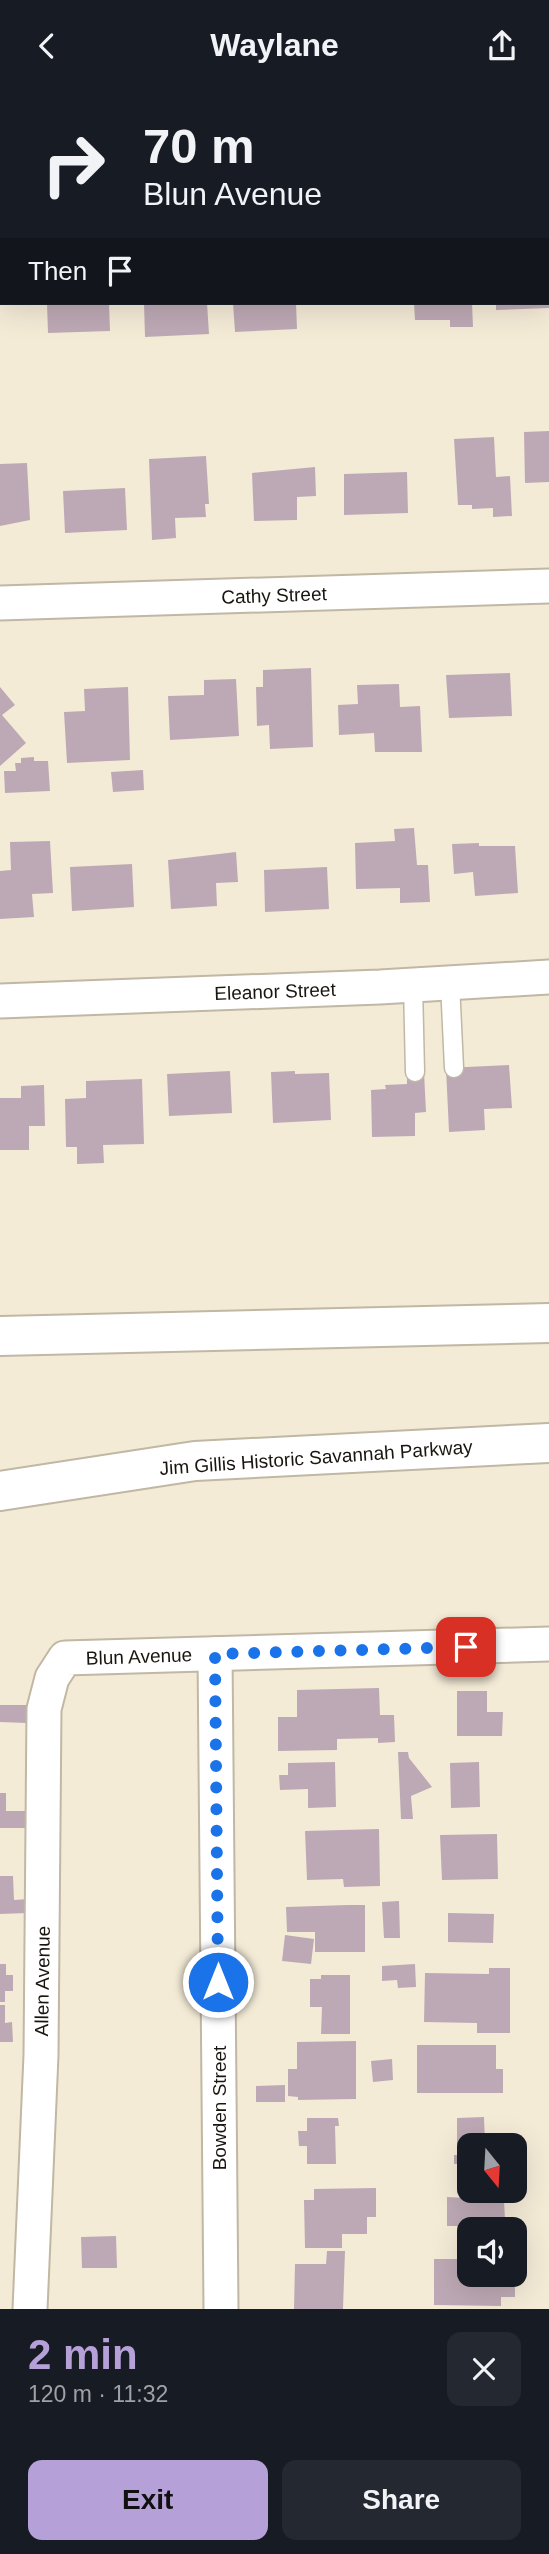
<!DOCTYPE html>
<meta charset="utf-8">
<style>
body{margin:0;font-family:Helvetica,sans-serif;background:#242831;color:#f1f3f6;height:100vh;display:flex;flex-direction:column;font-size:26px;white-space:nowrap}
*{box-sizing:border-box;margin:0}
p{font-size:23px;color:#9ea1a6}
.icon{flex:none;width:38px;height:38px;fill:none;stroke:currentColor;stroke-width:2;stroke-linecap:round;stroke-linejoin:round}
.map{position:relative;height:2218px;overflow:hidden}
.panel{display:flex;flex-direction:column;background:#171b24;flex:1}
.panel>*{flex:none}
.top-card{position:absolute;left:0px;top:0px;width:550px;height:214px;box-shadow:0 7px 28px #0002;background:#171b24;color:#f1f3f6;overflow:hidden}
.needle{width:46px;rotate:162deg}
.tools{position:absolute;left:457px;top:2042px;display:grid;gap:14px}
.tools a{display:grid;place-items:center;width:70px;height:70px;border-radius:14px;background:#171b24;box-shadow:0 7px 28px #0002;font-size:35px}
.pin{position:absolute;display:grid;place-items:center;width:60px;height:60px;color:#fff;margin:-30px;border-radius:14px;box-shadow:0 4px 10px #0006}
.me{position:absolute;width:77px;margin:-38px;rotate:0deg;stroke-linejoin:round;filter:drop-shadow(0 0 5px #0008)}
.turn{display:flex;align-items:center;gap:24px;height:147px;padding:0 28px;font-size:32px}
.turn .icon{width:91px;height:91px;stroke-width:2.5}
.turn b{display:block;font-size:49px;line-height:60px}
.then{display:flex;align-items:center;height:66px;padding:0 28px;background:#0003;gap:14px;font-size:26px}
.round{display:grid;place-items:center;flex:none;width:74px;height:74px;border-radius:14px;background:#242831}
.head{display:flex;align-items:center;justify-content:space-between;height:119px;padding:0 28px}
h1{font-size:42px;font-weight:800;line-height:52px;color:#b5a0d7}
.primary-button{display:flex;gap:14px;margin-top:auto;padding:14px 28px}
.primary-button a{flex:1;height:80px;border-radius:14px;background:#b5a0d7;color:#111;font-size:28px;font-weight:800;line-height:80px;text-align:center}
.primary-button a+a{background:#242831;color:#f1f3f6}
header{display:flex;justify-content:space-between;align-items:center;height:91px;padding:0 28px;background:#171b24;font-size:32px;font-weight:800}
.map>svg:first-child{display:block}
</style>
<header><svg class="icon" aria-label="back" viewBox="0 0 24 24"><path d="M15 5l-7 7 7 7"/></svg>Waylane<svg class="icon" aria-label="share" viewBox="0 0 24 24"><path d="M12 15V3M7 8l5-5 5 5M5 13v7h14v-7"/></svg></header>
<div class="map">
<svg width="549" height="2218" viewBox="0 0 549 2218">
<rect width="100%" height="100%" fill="#f4ebd7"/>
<g fill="#bda9b5">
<polygon points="47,212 109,212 110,240 48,242"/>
<polygon points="144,212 207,212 209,243 145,246"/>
<polygon points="233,212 296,212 297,238 235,241"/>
<polygon points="414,212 472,212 473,236 450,236 450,229 415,229"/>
<polygon points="496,212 549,212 549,217 496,219"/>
<polygon points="549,340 549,391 525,392 524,341"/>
<polygon points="494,346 496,386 510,385 512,425 493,426 493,417 472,418 472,414 458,414 454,348"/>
<polygon points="206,365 209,413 205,413 206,426 175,427 176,447 152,449 149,368"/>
<polygon points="27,372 30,429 0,435 0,373"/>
<polygon points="315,376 316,405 297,406 297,429 254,430 252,382"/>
<polygon points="407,381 408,422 344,424 344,383"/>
<polygon points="125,397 127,439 65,442 63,400"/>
<polygon points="311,577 313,656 270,658 269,634 257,635 256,596 263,596 263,579"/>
<polygon points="510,582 512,625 449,627 446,584"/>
<polygon points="236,588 239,645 170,649 168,605 204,604 204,589"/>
<polygon points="399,593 400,616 420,615 422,661 375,661 374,642 339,644 338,614 358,613 357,594"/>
<polygon points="0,596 15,614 2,624 26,652 0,675"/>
<polygon points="128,596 130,669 67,672 64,621 85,620 84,598"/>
<polygon points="34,666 34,670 48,670 50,700 5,702 4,680 16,680 15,672 21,672 21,667"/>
<polygon points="143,679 144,699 113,701 111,681"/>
<polygon points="414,737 417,774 428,774 430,811 400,812 400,797 356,798 355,752 395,750 394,738"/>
<polygon points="50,750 53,802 32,803 34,826 0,828 0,780 11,779 10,751"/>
<polygon points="479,752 479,755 515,755 518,802 475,805 473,781 454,783 452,753"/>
<polygon points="236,761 238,791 216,792 217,815 171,818 168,769"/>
<polygon points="132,773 134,816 72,820 70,776"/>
<polygon points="327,776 329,818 265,821 264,779"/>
<polygon points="509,974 512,1017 484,1018 485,1039 449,1041 446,977"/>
<polygon points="230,980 232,1022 169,1025 167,983"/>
<polygon points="295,980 295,983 329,982 331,1029 273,1032 271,981"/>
<polygon points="407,981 424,981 426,1021 415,1022 415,1045 372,1046 371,999 386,998 385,994 407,993"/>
<polygon points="142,988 144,1053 103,1054 104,1072 77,1073 77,1056 66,1056 65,1008 86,1007 86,990"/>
<polygon points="44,994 45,1035 29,1035 29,1059 0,1059 0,1007 21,1007 21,995"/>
<polygon points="379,1597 380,1624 394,1624 395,1651 378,1652 378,1647 337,1648 337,1659 278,1660 278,1626 297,1626 297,1599"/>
<polygon points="457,1600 487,1600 487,1621 503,1621 502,1645 457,1645"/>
<polygon points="0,1614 27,1614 26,1632 0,1631"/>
<polygon points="398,1661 408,1661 409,1667 432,1696 411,1705 413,1728 401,1728"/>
<polygon points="335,1671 336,1716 308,1717 308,1698 280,1699 279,1684 288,1684 288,1672"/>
<polygon points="479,1671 480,1716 451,1717 450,1672"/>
<polygon points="0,1702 6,1702 6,1720 28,1720 27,1737 0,1737"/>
<polygon points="379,1738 380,1795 344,1796 343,1788 307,1789 305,1740"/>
<polygon points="497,1743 498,1788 442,1789 440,1744"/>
<polygon points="0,1785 13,1785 14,1809 28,1808 28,1822 0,1823"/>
<polygon points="399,1810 400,1847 384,1847 382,1811"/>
<polygon points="348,1814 365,1814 365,1861 315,1861 315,1841 287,1841 286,1816"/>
<polygon points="448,1822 494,1823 493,1852 448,1851"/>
<polygon points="285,1844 314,1848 311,1873 282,1870"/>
<polygon points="0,1873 6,1873 6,1884 13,1884 13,1900 5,1900 5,1911 0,1911"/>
<polygon points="415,1873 416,1896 398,1897 397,1889 382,1890 382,1875"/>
<polygon points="489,1877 510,1877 510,1942 477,1942 477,1932 424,1931 425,1882 489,1883"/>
<polygon points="321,1884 350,1884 350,1943 321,1943 322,1916 310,1916 310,1888 321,1888"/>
<polygon points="0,1914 5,1914 5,1932 12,1931 13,1951 0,1951"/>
<polygon points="356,1950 356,2008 298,2009 298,2006 288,2005 288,1978 297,1978 297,1951"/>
<polygon points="417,1954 496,1954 496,1978 503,1978 503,2002 417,2002"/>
<polygon points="392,1968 393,1989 373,1991 371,1970"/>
<polygon points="285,1994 285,2011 256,2011 256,1995"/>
<polygon points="484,2026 485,2054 469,2054 469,2072 454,2073 454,2064 457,2064 457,2027"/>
<polygon points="307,2027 338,2027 339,2035 335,2035 336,2073 307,2073 307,2055 299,2055 298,2040 307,2040"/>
<polygon points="376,2097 376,2126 367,2126 367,2143 342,2143 342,2157 305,2157 304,2109 314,2109 314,2098"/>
<polygon points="447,2106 504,2109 505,2129 495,2129 495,2138 478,2138 478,2135 447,2135"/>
<polygon points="116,2145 117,2177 82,2177 81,2146"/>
<polygon points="327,2160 345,2160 343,2218 294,2218 295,2173 326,2173"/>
<polygon points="434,2168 469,2168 469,2184 515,2185 515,2206 501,2206 501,2215 434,2214"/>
</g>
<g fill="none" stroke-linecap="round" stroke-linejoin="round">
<g stroke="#c0b7a4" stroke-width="21">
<g id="service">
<polyline points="450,892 454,977"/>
<polyline points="413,894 415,981"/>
</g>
</g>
<g stroke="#c0b7a4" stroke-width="37">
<g id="minor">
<polyline points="548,92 549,92"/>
<polyline points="0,115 2,115"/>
<polyline points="0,512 549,495"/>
<polyline points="0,910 380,896 549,886"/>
<polyline points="215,1563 221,2218"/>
<polyline points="30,2218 41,1964 44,1618 52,1587 65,1567 549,1553"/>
</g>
</g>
<g stroke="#c0b7a4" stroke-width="42">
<g id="motorway">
<polyline points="0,1245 549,1232"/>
<polyline points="0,1400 195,1370 549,1352"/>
</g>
</g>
<use href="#service" stroke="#fff" stroke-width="18"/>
<use href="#minor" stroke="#fff" stroke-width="33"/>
<use href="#motorway" stroke="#fff" stroke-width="38"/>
</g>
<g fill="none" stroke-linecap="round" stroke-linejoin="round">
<polyline stroke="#1a73e8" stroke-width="12" stroke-dasharray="0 21.6" points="218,1891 215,1563 466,1556"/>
</g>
<g text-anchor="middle" stroke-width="5" stroke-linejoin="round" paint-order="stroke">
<g font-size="19" fill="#19160f" stroke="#fff">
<text transform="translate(274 504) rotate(-2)" y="7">Cathy Street</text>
<text transform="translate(275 900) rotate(-2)" y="7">Eleanor Street</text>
<text transform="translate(316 1366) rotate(-4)" y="7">Jim Gillis Historic Savannah Parkway</text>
<text transform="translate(139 1565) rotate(-2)" y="7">Blun Avenue</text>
<text transform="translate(42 1890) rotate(-89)" y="7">Allen Avenue</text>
<text transform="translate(219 2017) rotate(-90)" y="7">Bowden Street</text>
</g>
</g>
</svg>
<div class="tools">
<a><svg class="needle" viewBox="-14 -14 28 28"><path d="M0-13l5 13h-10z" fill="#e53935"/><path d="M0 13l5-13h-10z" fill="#9ea1a6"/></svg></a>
<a><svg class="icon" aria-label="sound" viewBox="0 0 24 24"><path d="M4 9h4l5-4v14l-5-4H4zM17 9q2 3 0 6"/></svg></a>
</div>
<div class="pin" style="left:466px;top:1556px;background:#d93025"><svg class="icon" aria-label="arrive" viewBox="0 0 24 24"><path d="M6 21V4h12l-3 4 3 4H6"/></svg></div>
<svg class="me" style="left:218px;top:1891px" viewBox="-20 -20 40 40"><circle r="17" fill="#1a73e8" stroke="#fff" stroke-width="3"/><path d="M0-11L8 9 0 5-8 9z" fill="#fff"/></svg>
<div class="top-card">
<div class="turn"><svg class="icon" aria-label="right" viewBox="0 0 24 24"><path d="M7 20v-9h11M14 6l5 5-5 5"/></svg><div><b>70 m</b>Blun Avenue</div></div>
<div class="then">Then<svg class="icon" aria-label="arrive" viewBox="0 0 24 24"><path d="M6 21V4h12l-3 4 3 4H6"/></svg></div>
</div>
</div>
<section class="panel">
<div class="head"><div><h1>2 min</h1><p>120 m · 11:32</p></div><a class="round"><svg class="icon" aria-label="close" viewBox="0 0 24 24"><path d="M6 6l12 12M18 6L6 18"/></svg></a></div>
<div class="primary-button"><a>Exit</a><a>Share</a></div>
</section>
